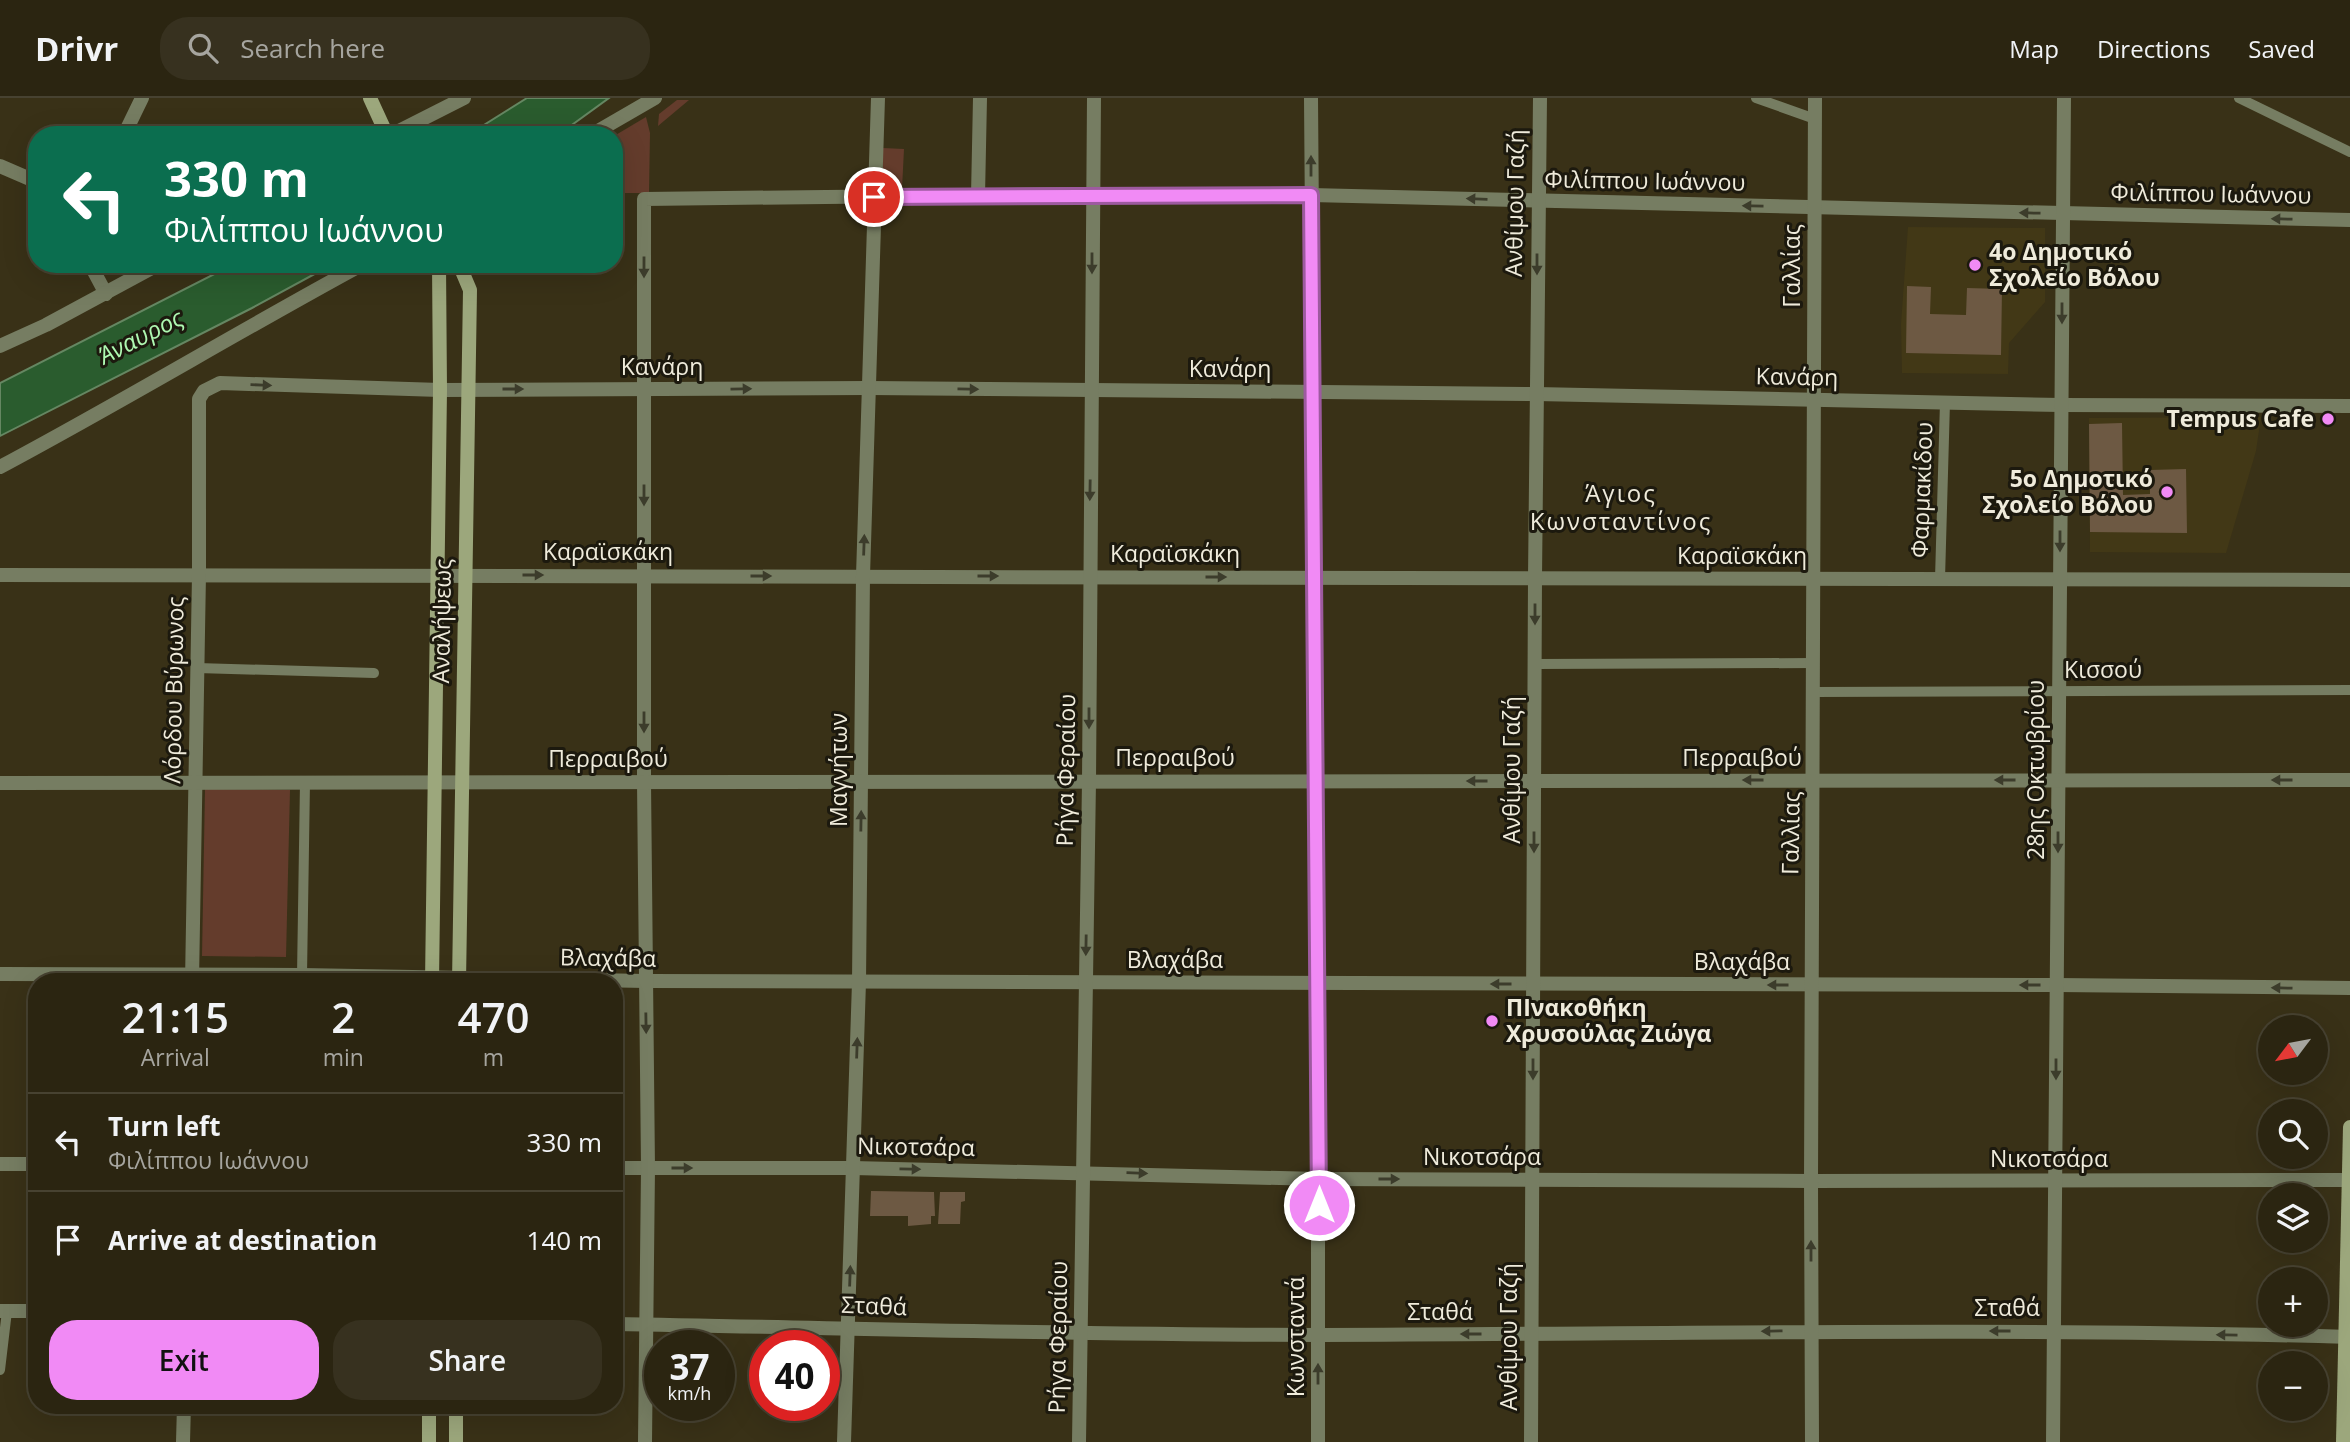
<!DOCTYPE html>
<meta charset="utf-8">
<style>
body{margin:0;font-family:"Open Sans",sans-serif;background:#37311f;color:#f1f3f6;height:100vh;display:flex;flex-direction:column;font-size:26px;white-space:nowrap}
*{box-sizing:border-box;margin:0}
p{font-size:23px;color:#a6a59f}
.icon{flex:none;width:38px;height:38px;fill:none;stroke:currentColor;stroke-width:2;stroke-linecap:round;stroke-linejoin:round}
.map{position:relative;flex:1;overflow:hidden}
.panel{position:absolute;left:28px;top:875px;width:595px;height:441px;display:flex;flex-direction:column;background:#2b2511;border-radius:28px;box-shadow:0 7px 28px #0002,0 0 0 2px #474231}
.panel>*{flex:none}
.top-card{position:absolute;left:28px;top:28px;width:595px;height:147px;border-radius:28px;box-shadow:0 7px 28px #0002,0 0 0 2px #474231;background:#0b6e4f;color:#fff;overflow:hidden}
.needle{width:46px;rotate:238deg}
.controls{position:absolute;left:2258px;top:917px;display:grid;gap:14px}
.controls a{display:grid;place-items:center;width:70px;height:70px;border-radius:50%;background:#2b2511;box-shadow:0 7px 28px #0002,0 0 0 2px #474231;font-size:35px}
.speed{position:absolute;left:644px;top:1232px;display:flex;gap:14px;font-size:35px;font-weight:700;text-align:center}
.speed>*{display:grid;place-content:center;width:91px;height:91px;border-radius:50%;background:#2b2511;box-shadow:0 7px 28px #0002,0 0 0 2px #474231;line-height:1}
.speed small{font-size:18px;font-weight:400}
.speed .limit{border:10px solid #d22;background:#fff;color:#111}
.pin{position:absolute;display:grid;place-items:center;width:60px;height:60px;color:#fff;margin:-30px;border:4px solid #fff;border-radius:50%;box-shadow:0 2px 7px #0007}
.me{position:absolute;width:77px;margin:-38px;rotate:0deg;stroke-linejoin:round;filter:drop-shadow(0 0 5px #0008)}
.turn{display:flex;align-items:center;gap:24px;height:147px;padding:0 21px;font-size:32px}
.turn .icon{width:91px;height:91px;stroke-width:2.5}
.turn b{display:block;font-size:49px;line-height:60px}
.eta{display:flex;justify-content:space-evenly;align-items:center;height:119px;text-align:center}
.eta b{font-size:42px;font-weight:600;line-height:49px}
.cta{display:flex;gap:14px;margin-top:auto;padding:14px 21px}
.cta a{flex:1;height:80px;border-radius:28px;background:#f18af5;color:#111;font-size:28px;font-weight:600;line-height:80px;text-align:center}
.cta a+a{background:#37311f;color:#f1f3f6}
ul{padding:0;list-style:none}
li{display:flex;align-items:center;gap:21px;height:98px;padding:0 21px;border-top:2px solid #474231}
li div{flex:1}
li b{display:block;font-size:26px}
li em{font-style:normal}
header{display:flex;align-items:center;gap:42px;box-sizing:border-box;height:98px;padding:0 35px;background:#2b2511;border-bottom:2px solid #474231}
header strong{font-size:33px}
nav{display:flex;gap:38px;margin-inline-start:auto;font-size:24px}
.search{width:490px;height:63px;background:#37311f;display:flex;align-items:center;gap:18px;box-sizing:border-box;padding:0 24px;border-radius:28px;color:#a6a59f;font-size:26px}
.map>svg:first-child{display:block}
</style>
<header>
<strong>Drivr</strong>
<div class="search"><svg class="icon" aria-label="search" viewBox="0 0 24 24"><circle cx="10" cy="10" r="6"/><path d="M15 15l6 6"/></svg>Search here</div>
<nav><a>Map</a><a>Directions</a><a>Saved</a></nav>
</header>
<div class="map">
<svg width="2350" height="1344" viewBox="0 0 2350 1344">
<rect width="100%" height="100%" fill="#393117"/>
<g fill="#423816">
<polygon points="1908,129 2045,130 2045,204 2009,245 2008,276 1902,275 1901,226"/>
<polygon points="2261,319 2256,353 2226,455 2090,454 2089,320"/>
</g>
<g fill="#643c2c">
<polygon points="677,2 689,2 658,28 659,16"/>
<polygon points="646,19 650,35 649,95 614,95 614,38"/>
<polygon points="883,50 904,51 902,91 882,90"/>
<polygon points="205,691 290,692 286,859 202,858"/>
</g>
<g fill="#2a5c2e" stroke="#658762" stroke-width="2">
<polygon points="527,0 609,0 558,37 468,37"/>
<polygon points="234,166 333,166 252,210 0,338 0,285"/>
</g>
<g fill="#6d5943">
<polygon points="1907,188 1931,189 1930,216 1966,217 1967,190 2002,191 2001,257 1906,255"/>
<polygon points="2122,325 2123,397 2150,396 2150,372 2186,371 2187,435 2090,434 2089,326"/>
<polygon points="871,1093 934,1094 935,1118 931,1118 931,1126 908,1128 908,1118 870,1118"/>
<polygon points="940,1094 965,1094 965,1103 961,1104 960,1126 938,1126"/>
</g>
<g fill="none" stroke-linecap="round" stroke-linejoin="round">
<g stroke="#767d62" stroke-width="10">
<polyline points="1756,0 1815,21"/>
<polyline points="2239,0 2350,54"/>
<polyline points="1940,481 1945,304"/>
<polyline points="1535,566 1814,565"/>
<polyline points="197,570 374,575"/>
<polyline points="1814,594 2350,592"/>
<polyline points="302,877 305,684"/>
<polyline points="0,1272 7,1213"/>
</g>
<g stroke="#767d62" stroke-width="14">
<polyline points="124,37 142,0"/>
<polyline points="391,37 464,0"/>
<polyline points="591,37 655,0"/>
<polyline points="0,68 37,84"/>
<polyline points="978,98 980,0"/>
<polyline points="90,166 106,196"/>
<path d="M0,369C122,304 241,232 363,166"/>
<polyline points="0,477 2350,482"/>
<polyline points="0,876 302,877 646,883 2057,887 2350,890"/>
<polyline points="192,884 199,476 199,301 204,293 220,285 440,292 869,290 1536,296 2061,307 2350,308"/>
<polyline points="0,1066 37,1066"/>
<polyline points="614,1070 853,1070 1319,1081 1811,1083 2350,1082"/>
<polyline points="0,1213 37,1213"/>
<path d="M614,1226C850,1230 1085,1237 1321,1237C1664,1236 2007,1229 2350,1239"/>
<polyline points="183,1344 184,1307"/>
<polyline points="645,1344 648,1070 644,684 644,101 1077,96 1311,97 2350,122"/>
<polyline points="844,1344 859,884 863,478 878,0"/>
<polyline points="1079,1344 1089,683 1094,0"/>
<polyline points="2053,1344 2064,0"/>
</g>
<g stroke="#767d62" stroke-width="14">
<polyline points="1311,0 1318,885 1318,1344"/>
<polyline points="0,248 46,227 159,166"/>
<polyline points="0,685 2350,682"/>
<polyline points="1531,1344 1535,480 1540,0"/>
<polyline points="1812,1344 1811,1083 1815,0"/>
</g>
<g stroke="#9ca77c" stroke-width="14">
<polyline points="370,0 387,37"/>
<polyline points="459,166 470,192 459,884"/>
<polyline points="432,884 440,292 439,166"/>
<polyline points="429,1307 429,1344"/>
<polyline points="456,1307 456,1344"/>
<polyline points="2343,1344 2350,1029"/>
</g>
</g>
<defs><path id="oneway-solid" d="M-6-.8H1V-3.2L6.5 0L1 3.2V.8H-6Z" transform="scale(1.75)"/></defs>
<g fill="#3c3c2b">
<use href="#oneway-solid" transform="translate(1311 68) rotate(-90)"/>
<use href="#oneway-solid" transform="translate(1477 101) rotate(-178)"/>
<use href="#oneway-solid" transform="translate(1753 108) rotate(-179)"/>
<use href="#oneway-solid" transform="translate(2030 115) rotate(-179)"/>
<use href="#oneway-solid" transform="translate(2282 121) rotate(-179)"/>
<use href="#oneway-solid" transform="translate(1092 165) rotate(90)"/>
<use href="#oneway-solid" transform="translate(1537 166) rotate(90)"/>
<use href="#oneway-solid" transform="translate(644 169) rotate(90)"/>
<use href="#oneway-solid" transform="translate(2062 215) rotate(90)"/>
<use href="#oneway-solid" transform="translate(261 287) rotate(2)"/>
<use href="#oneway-solid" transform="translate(513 291)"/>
<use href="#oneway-solid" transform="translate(741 291) rotate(-1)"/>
<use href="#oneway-solid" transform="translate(968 291) rotate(1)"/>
<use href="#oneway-solid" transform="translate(1090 392) rotate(91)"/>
<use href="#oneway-solid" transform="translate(644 397) rotate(90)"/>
<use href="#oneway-solid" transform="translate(2060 443) rotate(90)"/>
<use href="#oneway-solid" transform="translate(864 447) rotate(-88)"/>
<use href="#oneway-solid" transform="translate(533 477)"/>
<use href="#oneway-solid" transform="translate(761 478)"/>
<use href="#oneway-solid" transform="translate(988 478)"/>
<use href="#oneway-solid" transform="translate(1216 479)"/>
<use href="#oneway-solid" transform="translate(1535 516) rotate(90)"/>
<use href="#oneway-solid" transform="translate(1089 620) rotate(90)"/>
<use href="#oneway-solid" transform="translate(644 624) rotate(90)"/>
<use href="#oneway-solid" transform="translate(1753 682) rotate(180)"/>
<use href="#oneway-solid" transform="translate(2005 682) rotate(180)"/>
<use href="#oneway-solid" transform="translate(2282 682) rotate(180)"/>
<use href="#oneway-solid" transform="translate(1477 683) rotate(180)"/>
<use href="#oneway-solid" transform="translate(861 723) rotate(-89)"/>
<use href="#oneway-solid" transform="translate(1534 744) rotate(90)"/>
<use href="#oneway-solid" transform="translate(2058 744) rotate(90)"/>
<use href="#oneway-solid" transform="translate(1086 847) rotate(91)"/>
<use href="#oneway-solid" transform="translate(1501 886) rotate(-180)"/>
<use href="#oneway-solid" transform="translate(1778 887) rotate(-180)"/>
<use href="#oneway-solid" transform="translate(2030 887) rotate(180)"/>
<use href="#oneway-solid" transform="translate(2282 890) rotate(-179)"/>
<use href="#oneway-solid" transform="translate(646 925) rotate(89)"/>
<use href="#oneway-solid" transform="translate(857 950) rotate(-88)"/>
<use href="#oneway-solid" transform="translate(1533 971) rotate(90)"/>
<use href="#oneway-solid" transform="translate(2056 971) rotate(90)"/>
<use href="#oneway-solid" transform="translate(682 1070)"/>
<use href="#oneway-solid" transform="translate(910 1071) rotate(1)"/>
<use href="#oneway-solid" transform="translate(1137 1075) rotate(2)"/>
<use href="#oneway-solid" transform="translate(1389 1081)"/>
<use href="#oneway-solid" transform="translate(1811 1153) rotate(-90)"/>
<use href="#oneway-solid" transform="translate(850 1178) rotate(-88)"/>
<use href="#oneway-solid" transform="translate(1772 1233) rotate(179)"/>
<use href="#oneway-solid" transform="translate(2000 1233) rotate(-180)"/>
<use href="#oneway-solid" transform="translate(1471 1236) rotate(180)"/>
<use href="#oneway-solid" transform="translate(2227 1237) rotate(-179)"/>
<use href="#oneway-solid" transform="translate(1318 1276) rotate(-90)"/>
</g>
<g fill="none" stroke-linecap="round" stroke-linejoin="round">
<g stroke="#9d5a9f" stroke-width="18">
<polyline id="route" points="874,99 1311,97 1319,1107"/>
</g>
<use href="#route" stroke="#f18af5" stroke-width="12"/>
</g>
<g fill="#f18af5" stroke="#1c190e" stroke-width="2.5">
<circle cx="1975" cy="167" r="7"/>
<circle cx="2328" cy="321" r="7"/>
<circle cx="2167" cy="394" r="7"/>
<circle cx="1492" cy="923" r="7"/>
</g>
<g text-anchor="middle" stroke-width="6" stroke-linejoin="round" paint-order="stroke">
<g font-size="23" fill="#efebdb" stroke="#1c190e">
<text transform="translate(1645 83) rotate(1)" y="8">Φιλίππου Ιωάννου</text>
<text transform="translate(2211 96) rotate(1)" y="8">Φιλίππου Ιωάννου</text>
<text transform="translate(1515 105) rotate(-89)" y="8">Ανθίμου Γαζή</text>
<text transform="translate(1792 168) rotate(-90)" y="8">Γαλλίας</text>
<text x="662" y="277">Κανάρη</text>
<text x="1230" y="279">Κανάρη</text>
<text transform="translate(1797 279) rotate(1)" y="8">Κανάρη</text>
<text transform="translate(1922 392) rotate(-88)" y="8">Φαρμακίδου</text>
<text x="608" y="462">Καραϊσκάκη</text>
<text x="1175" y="464">Καραϊσκάκη</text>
<text x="1742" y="466">Καραϊσκάκη</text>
<text transform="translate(442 523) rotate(-89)" y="8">Αναλήψεως</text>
<text x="2103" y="580">Κισσού</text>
<text transform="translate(174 592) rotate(-89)" y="8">Λόρδου Βύρωνος</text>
<text x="1175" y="668">Περραιβού</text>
<text x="1742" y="668">Περραιβού</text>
<text x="608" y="669">Περραιβού</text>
<text transform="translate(839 672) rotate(-90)" y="8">Μαγνήτων</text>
<text transform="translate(1066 672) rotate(-89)" y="8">Ρήγα Φεραίου</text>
<text transform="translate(1512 672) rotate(-90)" y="8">Ανθίμου Γαζή</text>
<text transform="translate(2036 672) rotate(-90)" y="8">28ης Οκτωβρίου</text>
<text transform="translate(1791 735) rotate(-89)" y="8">Γαλλίας</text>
<text transform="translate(608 860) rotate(1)" y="8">Βλαχάβα</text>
<text x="1175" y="870">Βλαχάβα</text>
<text x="1742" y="872">Βλαχάβα</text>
<text transform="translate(916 1049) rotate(1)" y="8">Νικοτσάρα</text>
<text x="1482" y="1067">Νικοτσάρα</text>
<text x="2049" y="1069">Νικοτσάρα</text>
<text transform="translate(874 1208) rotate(2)" y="8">Σταθά</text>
<text x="2007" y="1218">Σταθά</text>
<text x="1440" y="1222">Σταθά</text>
<text transform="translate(1058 1239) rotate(-89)" y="8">Ρήγα Φεραίου</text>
<text transform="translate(1296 1239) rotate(-90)" y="8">Κωνσταντά</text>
<text transform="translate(1509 1239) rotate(-90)" y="8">Ανθίμου Γαζή</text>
</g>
<g font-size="23" font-weight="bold" fill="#efebdb" stroke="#1c190e" text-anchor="start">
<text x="1989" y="162">4ο Δημοτικό<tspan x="1989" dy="26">Σχολείο Βόλου</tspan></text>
<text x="2314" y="329" text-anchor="end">Tempus Cafe</text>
<text x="2153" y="389" text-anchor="end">5ο Δημοτικό<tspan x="2153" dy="26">Σχολείο Βόλου</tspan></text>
<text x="1506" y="918">ΠΙνακοθήκη<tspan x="1506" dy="26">Χρυσούλας Ζιώγα</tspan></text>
</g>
<g font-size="24" font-style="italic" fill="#aef8b1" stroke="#1c190e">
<text transform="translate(141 239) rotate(-27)" y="8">Άναυρος</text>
</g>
<g font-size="24" letter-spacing="2" fill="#efebdb" stroke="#1c190e">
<text x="1621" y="404">Άγιος<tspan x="1621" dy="28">Κωνσταντίνος</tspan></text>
</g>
</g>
</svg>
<div class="controls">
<a><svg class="needle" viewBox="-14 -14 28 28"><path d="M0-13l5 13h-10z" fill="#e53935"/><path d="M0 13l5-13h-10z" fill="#a6a59f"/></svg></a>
<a><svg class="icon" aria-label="search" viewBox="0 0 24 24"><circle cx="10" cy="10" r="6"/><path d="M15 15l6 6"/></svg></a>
<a><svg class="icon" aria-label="layers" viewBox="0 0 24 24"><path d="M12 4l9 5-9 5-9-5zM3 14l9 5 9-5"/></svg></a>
<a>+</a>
<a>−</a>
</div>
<div class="speed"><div>37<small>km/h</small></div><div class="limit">40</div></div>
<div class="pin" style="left:874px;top:99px;background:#d93025"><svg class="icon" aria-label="arrive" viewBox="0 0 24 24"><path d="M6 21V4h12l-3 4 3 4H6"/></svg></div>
<svg class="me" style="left:1319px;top:1107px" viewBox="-20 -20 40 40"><circle r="17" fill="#f18af5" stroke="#fff" stroke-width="3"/><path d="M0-11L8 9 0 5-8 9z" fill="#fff"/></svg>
<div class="top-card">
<div class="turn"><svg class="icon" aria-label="left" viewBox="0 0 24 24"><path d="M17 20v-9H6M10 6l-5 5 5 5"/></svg><div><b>330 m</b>Φιλίππου Ιωάννου</div></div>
</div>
<section class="panel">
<div class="eta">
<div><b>21:15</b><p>Arrival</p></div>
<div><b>2</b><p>min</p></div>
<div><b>470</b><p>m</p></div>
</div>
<ul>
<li><svg class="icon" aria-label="left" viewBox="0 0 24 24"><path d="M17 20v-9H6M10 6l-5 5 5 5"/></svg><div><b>Turn left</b><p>Φιλίππου Ιωάννου</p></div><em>330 m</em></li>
<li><svg class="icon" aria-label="arrive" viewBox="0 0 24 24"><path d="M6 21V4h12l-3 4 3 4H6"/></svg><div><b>Arrive at destination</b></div><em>140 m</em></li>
</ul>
<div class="cta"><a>Exit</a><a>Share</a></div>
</section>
</div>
